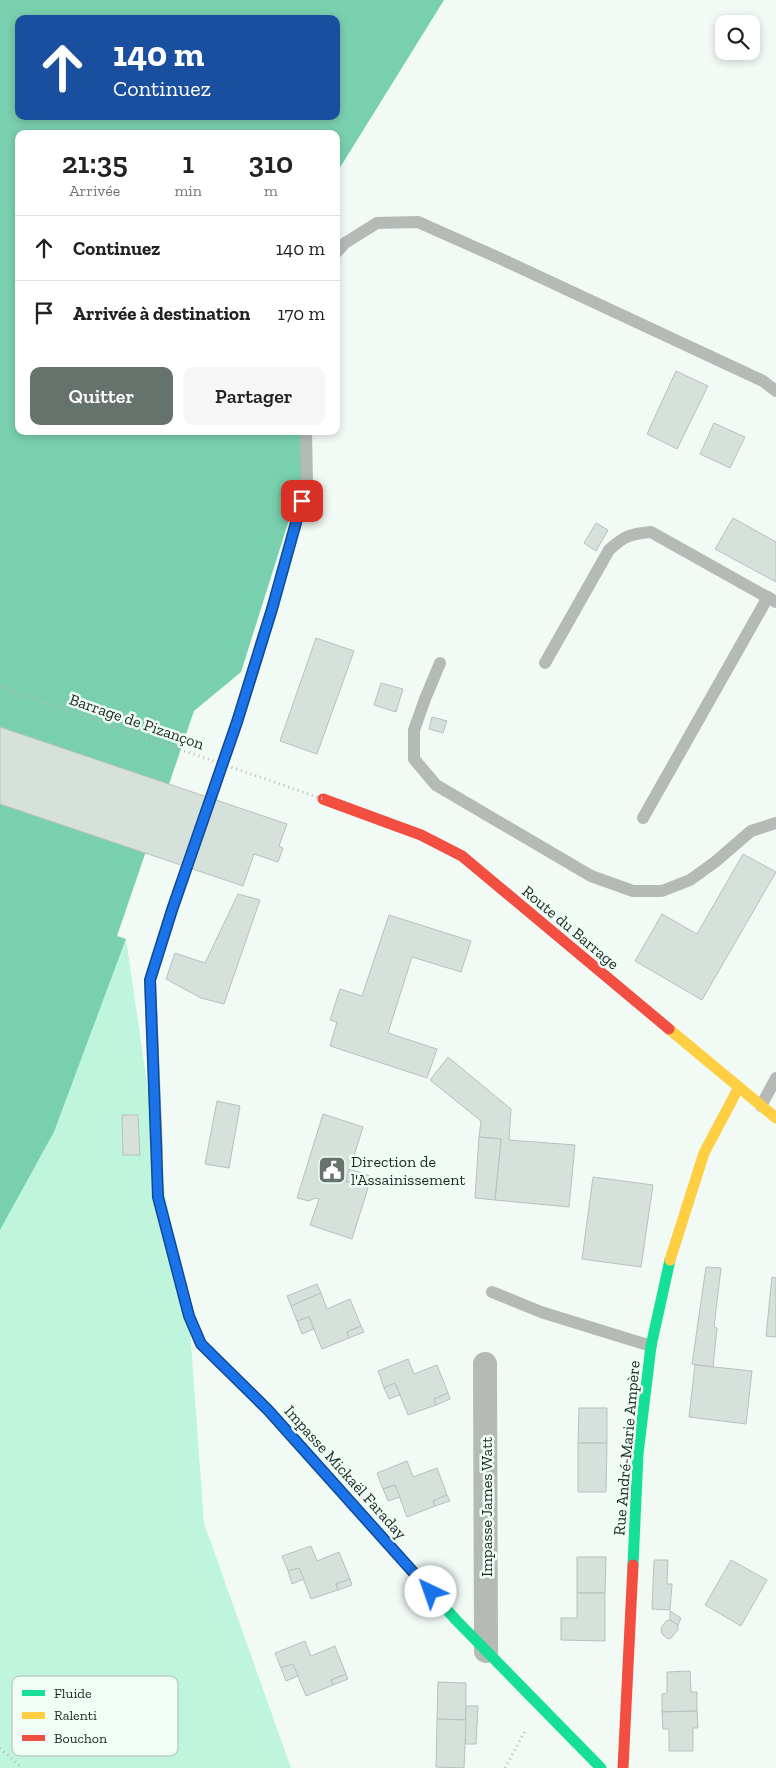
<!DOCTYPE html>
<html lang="fr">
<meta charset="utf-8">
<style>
body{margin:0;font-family:"Zilla Slab",serif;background:#f6f6f6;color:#222;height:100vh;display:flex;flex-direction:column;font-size:19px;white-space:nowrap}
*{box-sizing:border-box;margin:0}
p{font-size:16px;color:#767676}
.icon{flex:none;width:28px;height:28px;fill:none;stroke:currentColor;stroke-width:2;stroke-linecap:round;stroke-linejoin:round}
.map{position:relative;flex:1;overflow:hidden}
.details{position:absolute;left:15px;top:130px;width:325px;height:305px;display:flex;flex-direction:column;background:#fff;border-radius:10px;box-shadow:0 2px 8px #0003}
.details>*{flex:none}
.top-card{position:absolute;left:15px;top:15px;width:325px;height:105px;border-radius:10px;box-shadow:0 2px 8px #0003;background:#1a4fa0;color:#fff;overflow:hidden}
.fabs{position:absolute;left:715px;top:15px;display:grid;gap:10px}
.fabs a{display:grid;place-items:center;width:45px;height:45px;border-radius:10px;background:#fff;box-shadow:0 2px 8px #0003;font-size:25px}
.pin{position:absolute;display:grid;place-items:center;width:42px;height:42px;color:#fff;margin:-21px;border-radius:10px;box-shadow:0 2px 8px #0006}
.me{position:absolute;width:55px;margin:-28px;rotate:318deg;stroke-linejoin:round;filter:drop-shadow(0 0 4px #0008)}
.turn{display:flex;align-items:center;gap:18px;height:105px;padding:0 15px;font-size:22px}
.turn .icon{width:65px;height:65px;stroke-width:2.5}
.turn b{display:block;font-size:35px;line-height:42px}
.eta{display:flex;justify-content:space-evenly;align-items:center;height:85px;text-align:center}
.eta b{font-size:30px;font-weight:600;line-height:35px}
.primary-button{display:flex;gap:10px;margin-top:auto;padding:10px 15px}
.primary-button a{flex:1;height:58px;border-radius:10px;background:#66726c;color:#fff;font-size:20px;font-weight:600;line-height:58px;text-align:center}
.primary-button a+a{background:#f6f6f6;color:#222}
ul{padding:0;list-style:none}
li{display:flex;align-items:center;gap:15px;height:65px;padding:0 15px;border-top:1px solid #e0e0e0}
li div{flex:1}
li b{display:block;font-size:19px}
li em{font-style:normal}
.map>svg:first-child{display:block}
</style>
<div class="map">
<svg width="776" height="1768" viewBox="0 0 776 1768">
<rect width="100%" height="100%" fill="#f2faf6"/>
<polygon fill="#bff5dd" points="126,939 157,1152 189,1316 204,1523 291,1768 0,1768 0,1230 54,1132"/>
<path fill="#79d0ae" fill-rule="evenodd" d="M0,0H444L336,174V134H19V431H301L308,460L241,672L194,711L117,936L126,939L54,1132L0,1230ZM19,19H336V116H19Z"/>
<g fill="#d6e1db" stroke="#b8c1bd">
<polygon points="676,371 708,386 677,449 647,434"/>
<polygon points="714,423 745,437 730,468 700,454"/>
<polygon points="733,518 776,542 776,582 715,549"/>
<polygon points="596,523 608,530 596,551 584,543"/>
<polygon points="316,638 354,651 317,754 280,741"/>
<polygon points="381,683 403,689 396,712 374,705"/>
<polygon points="432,717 447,721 443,733 429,729"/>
<polygon points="0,727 287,824 279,846 283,848 278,862 254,854 243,886 0,804"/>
<polygon points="743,854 776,872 702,1000 635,961 662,914 697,934"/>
<polygon points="238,894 260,900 224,1004 201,998 166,979 175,953 205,963"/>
<polygon points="389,915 471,941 461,972 412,957 388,1033 437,1049 427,1078 330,1046 337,1022 330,1020 340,989 362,996"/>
<polygon points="448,1057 511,1109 509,1140 575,1145 569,1207 495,1200 501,1139 479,1137 481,1121 430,1080"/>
<polygon points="217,1101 240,1106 229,1168 205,1164"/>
<polygon points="323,1114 363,1127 346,1181 368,1188 352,1239 310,1225 319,1199 315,1198 309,1201 297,1198"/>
<polygon points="122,1115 138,1115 140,1155 123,1155"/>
<polygon points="479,1137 501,1139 495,1200 475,1198"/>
<polygon points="350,1169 372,1177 368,1188 346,1181"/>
<polygon points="593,1177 653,1185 641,1267 582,1259"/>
<polygon points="706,1267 721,1268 714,1327 717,1328 713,1367 692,1364"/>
<polygon points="772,1277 776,1278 776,1337 766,1336"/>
<polygon points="317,1284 321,1293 291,1306 287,1296"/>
<polygon points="321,1293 327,1309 350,1299 361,1326 347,1332 349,1338 322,1349 309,1317 297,1321 291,1306"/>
<polygon points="309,1317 314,1329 302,1334 297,1321"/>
<polygon points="361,1326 364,1332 349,1338 347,1332"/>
<polygon points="408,1359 414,1374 437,1365 448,1393 434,1399 436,1405 408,1415 395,1383 384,1388 378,1371"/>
<polygon points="695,1365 752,1371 746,1424 689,1417"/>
<polygon points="395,1383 400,1395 389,1399 384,1388"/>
<polygon points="448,1393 450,1399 436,1405 434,1399"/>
<polygon points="579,1408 607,1408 607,1443 578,1443"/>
<polygon points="578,1443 607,1443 606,1492 578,1492"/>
<polygon points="407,1461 413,1477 437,1468 447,1495 433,1501 435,1506 407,1517 395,1485 383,1489 377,1473"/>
<polygon points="395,1485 400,1497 388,1501 383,1489"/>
<polygon points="447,1495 450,1501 435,1506 433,1501"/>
<polygon points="311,1546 317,1561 339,1552 350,1579 336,1584 338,1590 311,1599 299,1568 288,1571 282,1556"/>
<polygon points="577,1557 606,1557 605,1593 577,1593"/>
<polygon points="654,1560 668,1560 667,1584 672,1584 670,1610 652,1609"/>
<polygon points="731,1560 767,1580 741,1626 705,1605"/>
<polygon points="299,1568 304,1579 292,1584 288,1571"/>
<polygon points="350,1579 352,1585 338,1590 336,1584"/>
<polygon points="577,1593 605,1593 605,1641 561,1640 561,1618 577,1618"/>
<polygon points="670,1611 681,1618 678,1625 670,1620"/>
<polygon points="670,1620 678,1625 678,1630 671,1638 668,1639 662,1634 661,1628 666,1621"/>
<polygon points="305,1641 311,1656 335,1646 346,1674 331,1680 333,1685 306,1696 293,1664 281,1668 275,1653"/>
<polygon points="293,1664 298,1676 286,1681 281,1668"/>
<polygon points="690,1671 691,1692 697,1692 697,1711 662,1712 662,1694 667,1693 667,1672"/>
<polygon points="346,1674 348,1679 333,1685 331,1680"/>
<polygon points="438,1682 466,1683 466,1720 437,1719"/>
<polygon points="466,1706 478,1706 476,1744 465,1744"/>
<polygon points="697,1711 698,1728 693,1728 693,1751 669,1751 669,1729 663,1729 662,1712"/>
<polygon points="437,1719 466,1720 464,1768 436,1767"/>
</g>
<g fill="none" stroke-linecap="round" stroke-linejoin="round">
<g stroke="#b7beba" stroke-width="3" stroke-dasharray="1 4" stroke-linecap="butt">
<polyline points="0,1748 22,1768"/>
<polyline points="505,1768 526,1729"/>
</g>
<g stroke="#b5bab7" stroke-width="12">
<polyline points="336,253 345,243 377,223 418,222 499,258 763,381 776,391"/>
<polyline points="440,663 425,699 414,730 414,759 436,785 591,876 633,891 662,891 690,880 715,862 751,831 776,823"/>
<path d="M545,663L609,550C624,536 630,534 651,532L776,602"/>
<polyline points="643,818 768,597"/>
<polyline points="761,1106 776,1078"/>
<polyline points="157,1152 150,980 172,910 237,722 272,609 307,483 306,431"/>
<polyline points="492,1292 541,1312 651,1346"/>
</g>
<polyline stroke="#b5bab7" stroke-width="24" points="485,1364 486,1651"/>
<g stroke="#16e098" stroke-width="11">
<polyline points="289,1433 456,1620 601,1768"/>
<polyline points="633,1565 638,1454 651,1346 670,1260"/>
</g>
<g stroke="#ffcf43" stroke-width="11">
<polyline points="669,1029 776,1118"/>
<polyline points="157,1152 158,1197 189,1316 201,1344 268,1410 289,1433"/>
<polyline points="670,1260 704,1153 739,1087"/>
</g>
<g stroke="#f24e42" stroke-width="11">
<polyline points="323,799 421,835 462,856 669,1029"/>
<polyline points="623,1768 633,1565"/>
</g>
<polyline stroke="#b7beba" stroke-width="3" stroke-dasharray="1 4" stroke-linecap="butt" points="0,687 323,799"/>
</g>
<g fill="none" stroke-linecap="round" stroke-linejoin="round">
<g stroke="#114b97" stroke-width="12">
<polyline id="route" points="302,501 272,609 237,722 172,910 150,980 158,1197 189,1316 201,1344 268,1410 431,1592"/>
</g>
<use href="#route" stroke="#1a73e8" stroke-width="9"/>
</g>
<defs>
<g id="civic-square" transform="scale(1.4375)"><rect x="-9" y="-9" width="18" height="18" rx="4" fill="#66726c" stroke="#effdf6"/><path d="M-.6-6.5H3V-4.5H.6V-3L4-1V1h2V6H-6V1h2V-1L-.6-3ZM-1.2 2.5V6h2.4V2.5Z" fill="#fff"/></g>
</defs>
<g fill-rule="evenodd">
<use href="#civic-square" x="332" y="1170"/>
</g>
<g text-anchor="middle" stroke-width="5" stroke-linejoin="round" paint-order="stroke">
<g font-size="16" fill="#1b2822" stroke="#effdf6">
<text transform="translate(137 721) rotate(19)" y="6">Barrage de Pizançon</text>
<text transform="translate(571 927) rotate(40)" y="6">Route du Barrage</text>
<text transform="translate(626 1448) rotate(-85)" y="6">Rue André-Marie Ampère</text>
<text transform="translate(346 1472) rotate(48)" y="6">Impasse Mickaël Faraday</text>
<text transform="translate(486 1507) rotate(-90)" y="6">Impasse James Watt</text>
</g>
<g font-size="16" fill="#1b2822" stroke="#effdf6" text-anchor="start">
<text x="351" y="1167">Direction de<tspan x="351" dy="18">l'Assainissement</tspan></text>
</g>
</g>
<rect x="12" y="1676" width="166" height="80" rx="8" fill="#effdf6" stroke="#afbdb6" stroke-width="1"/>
<rect x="22" y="1690" width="23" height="6" fill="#16e098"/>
<rect x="22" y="1712" width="23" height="7" fill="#ffcf43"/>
<rect x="22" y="1735" width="23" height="6" fill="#f24e42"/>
<g font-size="14" fill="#1b2822">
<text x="54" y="1698">Fluide</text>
<text x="54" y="1720">Ralenti</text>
<text x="54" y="1743">Bouchon</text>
</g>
</svg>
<div class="fabs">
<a><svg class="icon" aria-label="search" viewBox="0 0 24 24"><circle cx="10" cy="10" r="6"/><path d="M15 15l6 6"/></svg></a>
</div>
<div class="pin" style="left:302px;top:501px;background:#d93025"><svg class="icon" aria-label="arrive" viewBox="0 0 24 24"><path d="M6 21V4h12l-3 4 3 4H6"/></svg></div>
<svg class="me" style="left:431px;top:1592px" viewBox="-20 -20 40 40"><circle r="19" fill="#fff"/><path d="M0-13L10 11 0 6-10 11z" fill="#1a73e8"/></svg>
<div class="top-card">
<div class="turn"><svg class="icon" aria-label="ahead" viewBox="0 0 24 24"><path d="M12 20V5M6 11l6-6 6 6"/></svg><div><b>140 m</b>Continuez</div></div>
</div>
<section class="details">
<div class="eta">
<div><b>21:35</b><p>Arrivée</p></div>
<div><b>1</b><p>min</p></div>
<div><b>310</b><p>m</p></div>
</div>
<ul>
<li><svg class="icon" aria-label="ahead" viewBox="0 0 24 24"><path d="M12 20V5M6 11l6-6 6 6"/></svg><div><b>Continuez</b></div><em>140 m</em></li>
<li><svg class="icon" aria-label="arrive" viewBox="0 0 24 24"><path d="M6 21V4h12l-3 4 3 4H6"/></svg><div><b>Arrivée à destination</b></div><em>170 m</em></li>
</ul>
<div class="primary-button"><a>Quitter</a><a>Partager</a></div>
</section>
</div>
